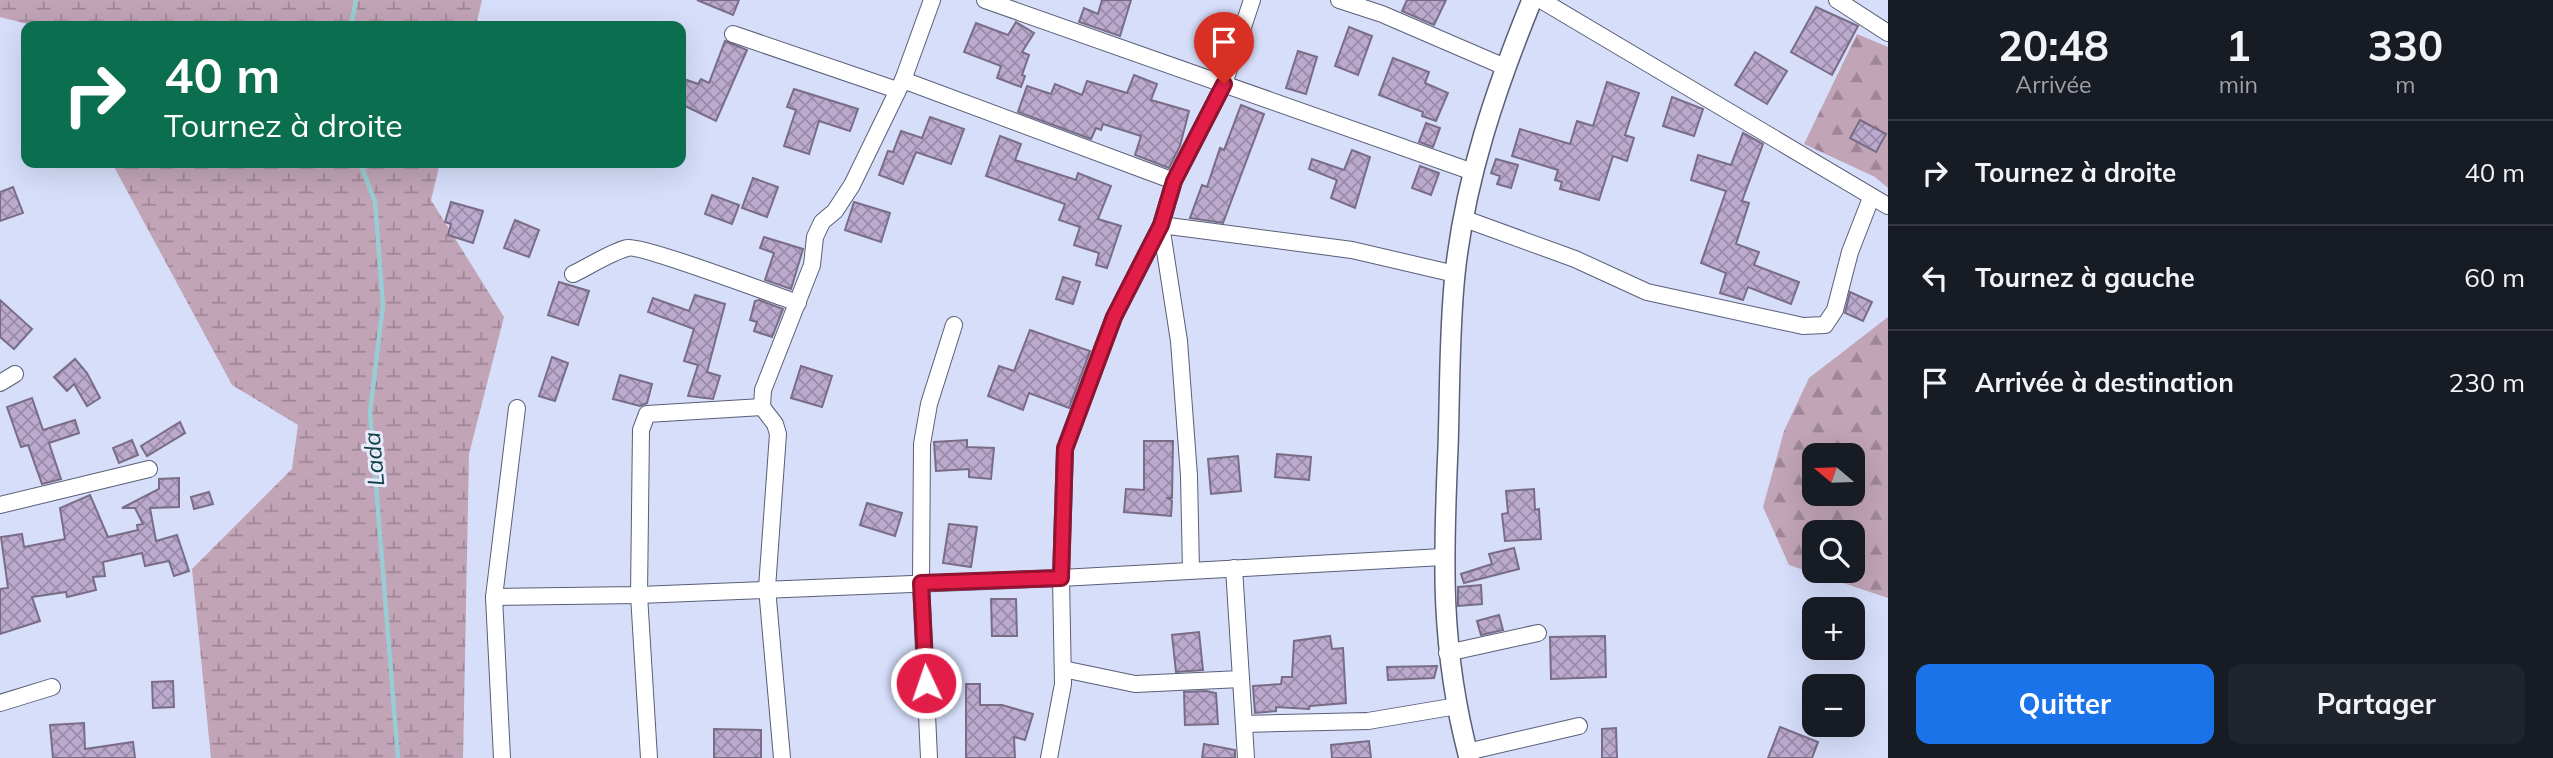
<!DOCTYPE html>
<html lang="fr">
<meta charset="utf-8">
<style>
body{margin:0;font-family:Mulish,sans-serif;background:#20242c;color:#f1f3f6;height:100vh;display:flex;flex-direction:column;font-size:26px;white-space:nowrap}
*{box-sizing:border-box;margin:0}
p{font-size:23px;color:#9ea1a6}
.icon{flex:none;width:38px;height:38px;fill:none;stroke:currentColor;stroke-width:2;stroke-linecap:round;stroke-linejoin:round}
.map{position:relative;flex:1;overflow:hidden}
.panel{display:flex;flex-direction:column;background:#171b24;width:665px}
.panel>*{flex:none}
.guide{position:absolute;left:21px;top:21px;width:665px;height:147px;border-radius:14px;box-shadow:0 7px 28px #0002;background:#0b6e4f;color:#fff;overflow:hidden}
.needle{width:46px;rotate:289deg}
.buttons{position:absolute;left:1802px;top:443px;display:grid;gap:14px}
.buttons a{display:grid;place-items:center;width:63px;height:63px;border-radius:14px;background:#171b24;box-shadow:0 7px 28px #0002;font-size:35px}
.pin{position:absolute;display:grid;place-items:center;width:60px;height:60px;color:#fff;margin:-72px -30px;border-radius:50% 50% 50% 0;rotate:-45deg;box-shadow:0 0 7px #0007}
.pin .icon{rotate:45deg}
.me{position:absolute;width:77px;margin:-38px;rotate:357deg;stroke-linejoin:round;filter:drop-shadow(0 0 5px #0008)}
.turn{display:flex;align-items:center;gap:24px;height:147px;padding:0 28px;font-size:32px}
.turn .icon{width:91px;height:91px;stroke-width:2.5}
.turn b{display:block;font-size:49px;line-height:60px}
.eta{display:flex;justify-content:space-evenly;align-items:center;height:119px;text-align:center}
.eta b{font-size:42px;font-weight:700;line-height:49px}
.primary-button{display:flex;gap:14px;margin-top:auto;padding:14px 28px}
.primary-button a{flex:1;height:80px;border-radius:14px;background:#1a73e8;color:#fff;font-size:28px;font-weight:700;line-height:80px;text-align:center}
.primary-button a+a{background:#20242c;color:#f1f3f6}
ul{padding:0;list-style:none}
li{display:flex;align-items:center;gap:21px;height:105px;padding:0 28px;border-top:2px solid #363941}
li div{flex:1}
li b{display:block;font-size:26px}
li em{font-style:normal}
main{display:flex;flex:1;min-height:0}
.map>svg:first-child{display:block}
</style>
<main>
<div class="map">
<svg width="1888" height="758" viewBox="0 0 1888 758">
<defs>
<pattern id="forest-firs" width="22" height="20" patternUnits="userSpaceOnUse" patternTransform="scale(1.75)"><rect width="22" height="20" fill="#c1a4b6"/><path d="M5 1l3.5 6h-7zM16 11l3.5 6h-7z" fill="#9e8696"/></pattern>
<pattern id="wetland-marsh" width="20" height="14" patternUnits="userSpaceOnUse" patternTransform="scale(1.75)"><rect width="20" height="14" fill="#c1a4b6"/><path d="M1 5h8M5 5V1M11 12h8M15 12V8" fill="none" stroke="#9e8696"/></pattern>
<pattern id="building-cross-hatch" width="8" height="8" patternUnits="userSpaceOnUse" patternTransform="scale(1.75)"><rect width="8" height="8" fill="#bba9ce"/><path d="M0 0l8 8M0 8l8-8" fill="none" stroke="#998aa9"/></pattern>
</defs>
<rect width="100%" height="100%" fill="#d6defa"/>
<g fill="url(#forest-firs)" fill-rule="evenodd">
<polygon points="1857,34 1888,47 1888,188 1875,177 1804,144"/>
<path d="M1888,317V598L1789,565L1763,507L1784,431L1809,378ZM1815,455H1853V494H1815ZM1815,532H1853V570H1815Z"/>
</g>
<g fill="url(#wetland-marsh)">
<polygon points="0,0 482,0 476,26 35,26 0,17"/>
<polygon points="112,163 440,163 431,200 504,317 469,454 463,758 211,758 192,569 292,469 298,425 232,385"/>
</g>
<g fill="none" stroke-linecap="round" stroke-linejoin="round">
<g stroke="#98cdd5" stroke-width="4.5">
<polyline points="351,26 356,0"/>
<polyline points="360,163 375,202 383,305 370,412 398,758"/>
</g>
</g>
<g fill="url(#building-cross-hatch)" stroke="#796d86" stroke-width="2">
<polygon points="697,0 739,0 733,15"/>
<polygon points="1102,0 1131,0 1120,36 1079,22 1084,8 1098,14"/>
<polygon points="1407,0 1446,0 1434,25 1402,11"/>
<polygon points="1816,7 1858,26 1832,75 1791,52"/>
<polygon points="1016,22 1034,33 1022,52 1029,55 1022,75 1025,76 1021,87 997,78 1001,66 964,52 976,23 1008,35"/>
<polygon points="1349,27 1372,36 1358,75 1335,66"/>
<polygon points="725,41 747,50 716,121 681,104 681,78 698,84 701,79 709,83"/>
<polygon points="1298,51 1317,57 1306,94 1286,88"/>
<polygon points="1755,52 1787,71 1767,104 1735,85"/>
<polygon points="1393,58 1429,72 1425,83 1448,93 1436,121 1422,116 1423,112 1379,95"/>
<polygon points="1134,75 1157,84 1151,100 1189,111 1180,146 1169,168 1135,155 1141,136 1103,124 1101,130 1096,128 1091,139 1018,112 1027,86 1051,94 1055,84 1082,95 1087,81 1127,93"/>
<polygon points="1607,82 1639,93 1625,135 1634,138 1627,161 1613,156 1599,200 1560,189 1562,182 1555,180 1558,170 1512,156 1520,129 1570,144 1577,121 1593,126"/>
<polygon points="794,89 858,109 850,131 819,121 809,154 784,146 796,110 787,107"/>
<polygon points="1672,97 1703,109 1694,136 1663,126"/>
<polygon points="1241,105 1264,114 1223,223 1190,218 1202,185 1207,187 1220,148 1224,150"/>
<polygon points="930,117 964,129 951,164 916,152 903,184 879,175 888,151 893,152 901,131 922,138"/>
<polygon points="1860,120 1886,134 1876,152 1850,138"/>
<polygon points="1426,123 1440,128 1433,147 1419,142"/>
<polygon points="1743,133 1763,144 1742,201 1749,203 1736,244 1759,252 1754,265 1799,282 1791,304 1748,287 1743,300 1720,293 1726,273 1701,263 1726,191 1691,180 1698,155 1731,165"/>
<polygon points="1000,136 1021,144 1015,160 1076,180 1078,173 1111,186 1098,219 1121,226 1107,268 1096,265 1099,253 1074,245 1080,227 1059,220 1065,204 986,176"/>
<polygon points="1352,150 1370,157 1355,208 1331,198 1337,180 1309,169 1312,159 1344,170"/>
<polygon points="1496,159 1518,165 1511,188 1497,184 1500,176 1491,173"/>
<polygon points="1420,166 1439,173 1431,195 1412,188"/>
<polygon points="753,178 778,187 767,217 742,208"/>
<polygon points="13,187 23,213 0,221 0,192"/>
<polygon points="712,195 739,205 732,224 705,214"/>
<polygon points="451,202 483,211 473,243 448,235 451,224 445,222"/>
<polygon points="854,202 890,213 881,242 845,230"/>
<polygon points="515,220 539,230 529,257 504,248"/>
<polygon points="764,237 803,249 791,289 765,280 774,253 760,248"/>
<polygon points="1063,277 1080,282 1073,304 1056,299"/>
<polygon points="559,282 589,291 578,325 548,315"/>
<polygon points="1850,292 1872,302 1863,321 1845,313"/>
<polygon points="695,295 725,304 707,372 720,376 713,399 688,396 698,365 684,361 694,329 648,312 653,298 689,311"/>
<polygon points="0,300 32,329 14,349 0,337"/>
<polygon points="759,300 783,309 772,337 754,331 757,322 750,320 755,301"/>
<polygon points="1030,330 1090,351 1069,408 1029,393 1023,410 988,396 999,366 1014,371"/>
<polygon points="552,357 568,363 555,401 539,396"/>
<polygon points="75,359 87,373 100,398 87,406 74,384 67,391 54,377"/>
<polygon points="801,366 832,376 822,407 791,398"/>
<polygon points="620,375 652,384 647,403 640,406 613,399"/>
<polygon points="32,398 43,430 75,420 79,433 49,443 61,479 42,484 28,445 21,447 7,407"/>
<polygon points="180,422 185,433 147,456 141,446"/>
<polygon points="132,440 138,455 119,463 113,448"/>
<polygon points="967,440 967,447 994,448 991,479 969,477 969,469 936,471 934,442"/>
<polygon points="1144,441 1173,441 1172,498 1168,498 1172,501 1171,516 1124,512 1126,489 1144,490"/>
<polygon points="1277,454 1311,457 1309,480 1275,477"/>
<polygon points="1238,456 1241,491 1211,494 1208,459"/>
<polygon points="179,478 179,507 150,508 156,541 177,535 189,571 174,576 169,561 145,566 142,553 103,562 105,576 93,577 96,590 67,597 66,592 32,597 40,621 0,634 0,589 8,588 1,537 22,534 24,547 65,539 60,508 90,495 108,537 138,530 137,525 143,524 135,508 122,508 159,489 159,479"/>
<polygon points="1534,489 1535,510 1539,509 1541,539 1505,541 1502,514 1508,513 1506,491"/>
<polygon points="209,492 213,504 194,509 191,497"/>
<polygon points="867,503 902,513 895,536 860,525"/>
<polygon points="949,524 977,527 971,567 943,563"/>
<polygon points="1514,548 1519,569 1464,583 1461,574 1492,564 1489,554"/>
<polygon points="1481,585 1482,604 1458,606 1458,587"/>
<polygon points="991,599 1016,599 1017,636 992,636"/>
<polygon points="1499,615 1503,630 1481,635 1477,621"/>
<polygon points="1199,632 1203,670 1176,672 1172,635"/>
<polygon points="1330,636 1332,649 1343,648 1346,703 1310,706 1309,709 1276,707 1276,711 1255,713 1253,686 1281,684 1282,677 1292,677 1294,641"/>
<polygon points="1605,636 1606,677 1551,679 1550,637"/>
<polygon points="1437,666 1434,678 1388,680 1387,667"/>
<polygon points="173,681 174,707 153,708 152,682"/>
<polygon points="966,684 980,684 980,705 1002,705 1033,714 1025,740 1014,737 1015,758 966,758"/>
<polygon points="1206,691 1216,693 1218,724 1185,725 1184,692"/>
<polygon points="84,723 85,749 133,742 135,758 53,758 50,725"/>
<polygon points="1780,727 1818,742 1812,758 1768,758"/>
<polygon points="1616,728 1617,758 1602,758 1602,729"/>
<polygon points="714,729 761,730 761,758 714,758"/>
<polygon points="1369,741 1371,758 1332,758 1331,745"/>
<polygon points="1204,744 1235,750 1235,758 1202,758"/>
</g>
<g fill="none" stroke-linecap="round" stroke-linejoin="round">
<g stroke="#595f77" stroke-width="18">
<g id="minor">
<polyline points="985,0 1473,172"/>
<polyline points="1339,0 1382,14 1505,67"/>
<polyline points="1541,0 1888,206"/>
<polyline points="1837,0 1888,33"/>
<polyline points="733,34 897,90"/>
<polyline points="903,80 1174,181"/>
<polyline points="1465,219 1575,259 1647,292 1803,326 1825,325 1835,310 1850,252 1871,198"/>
<path d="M573,274C590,266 609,253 627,248C640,244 774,295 798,303"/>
<polyline points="0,383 15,374"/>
<polyline points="0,505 149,469"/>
<polyline points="1234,568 1246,758"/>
<polyline points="1191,570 1189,476 1179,341 1161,225 1174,181 1224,84 1252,0"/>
<polyline points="494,597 639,595 1061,578 1443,557"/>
<polyline points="1447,653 1538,633"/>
<polyline points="1063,669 1135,684 1241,679"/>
<polyline points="0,703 52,687"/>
<polyline points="1244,724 1368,721 1457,706"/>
<polyline points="1467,752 1579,726"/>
<polyline points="502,758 494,597 517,408"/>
<polyline points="649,758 639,595 641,430 647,414 762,407"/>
<polyline points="782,758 767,588 778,434 775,424 762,407 763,390 812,265 815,237 822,222 835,211 852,185 903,80 932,0"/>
<polyline points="929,758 921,583 922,444 929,404 954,325"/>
<polyline points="1049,758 1063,684 1061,578 1065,448 1114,317 1161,225 1352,250 1455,274"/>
</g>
</g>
<g stroke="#595f77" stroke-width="22">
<path id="tertiary" d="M1469,758C1440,649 1443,560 1448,448C1450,391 1449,332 1455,274C1465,179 1496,88 1532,0"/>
</g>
<use href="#minor" stroke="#fff" stroke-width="16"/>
<use href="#tertiary" stroke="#fff" stroke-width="19"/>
</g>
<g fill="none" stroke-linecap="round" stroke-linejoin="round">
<g stroke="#92132f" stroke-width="18">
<polyline id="route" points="926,683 921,583 1061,578 1065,449 1114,317 1161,225 1174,181 1224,84"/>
</g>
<use href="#route" stroke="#e11d48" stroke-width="12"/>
</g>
<g text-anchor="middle" stroke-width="6" stroke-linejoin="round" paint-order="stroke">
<g font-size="23" font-style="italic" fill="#13434a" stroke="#e7ebfc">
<text transform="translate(374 459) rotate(-95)" y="8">Lada</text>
</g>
</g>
</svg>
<div class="buttons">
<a><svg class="needle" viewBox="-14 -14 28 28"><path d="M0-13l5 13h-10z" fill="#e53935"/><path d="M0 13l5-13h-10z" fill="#9ea1a6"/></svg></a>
<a><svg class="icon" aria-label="search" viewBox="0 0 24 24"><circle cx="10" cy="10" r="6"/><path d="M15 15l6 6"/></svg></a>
<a>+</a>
<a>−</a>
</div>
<div class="pin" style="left:1224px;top:84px;background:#d93025"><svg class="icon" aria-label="arrive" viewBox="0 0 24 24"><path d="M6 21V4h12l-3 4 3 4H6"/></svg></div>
<svg class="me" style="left:926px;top:683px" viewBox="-20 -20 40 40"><circle r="17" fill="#e11d48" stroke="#fff" stroke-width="3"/><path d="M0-11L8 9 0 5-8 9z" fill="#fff"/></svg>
<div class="guide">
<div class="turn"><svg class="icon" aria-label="right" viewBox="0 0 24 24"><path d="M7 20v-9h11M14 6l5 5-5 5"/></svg><div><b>40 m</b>Tournez à droite</div></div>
</div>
</div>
<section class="panel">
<div class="eta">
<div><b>20:48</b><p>Arrivée</p></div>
<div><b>1</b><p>min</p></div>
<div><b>330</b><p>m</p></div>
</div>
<ul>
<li><svg class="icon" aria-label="right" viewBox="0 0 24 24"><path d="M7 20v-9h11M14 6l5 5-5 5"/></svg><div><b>Tournez à droite</b></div><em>40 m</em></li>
<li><svg class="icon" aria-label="left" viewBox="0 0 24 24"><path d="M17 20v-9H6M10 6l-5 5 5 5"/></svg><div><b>Tournez à gauche</b></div><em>60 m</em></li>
<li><svg class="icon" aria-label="arrive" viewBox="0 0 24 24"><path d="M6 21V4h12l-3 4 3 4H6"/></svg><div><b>Arrivée à destination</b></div><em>230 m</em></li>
</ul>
<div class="primary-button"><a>Quitter</a><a>Partager</a></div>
</section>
</main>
